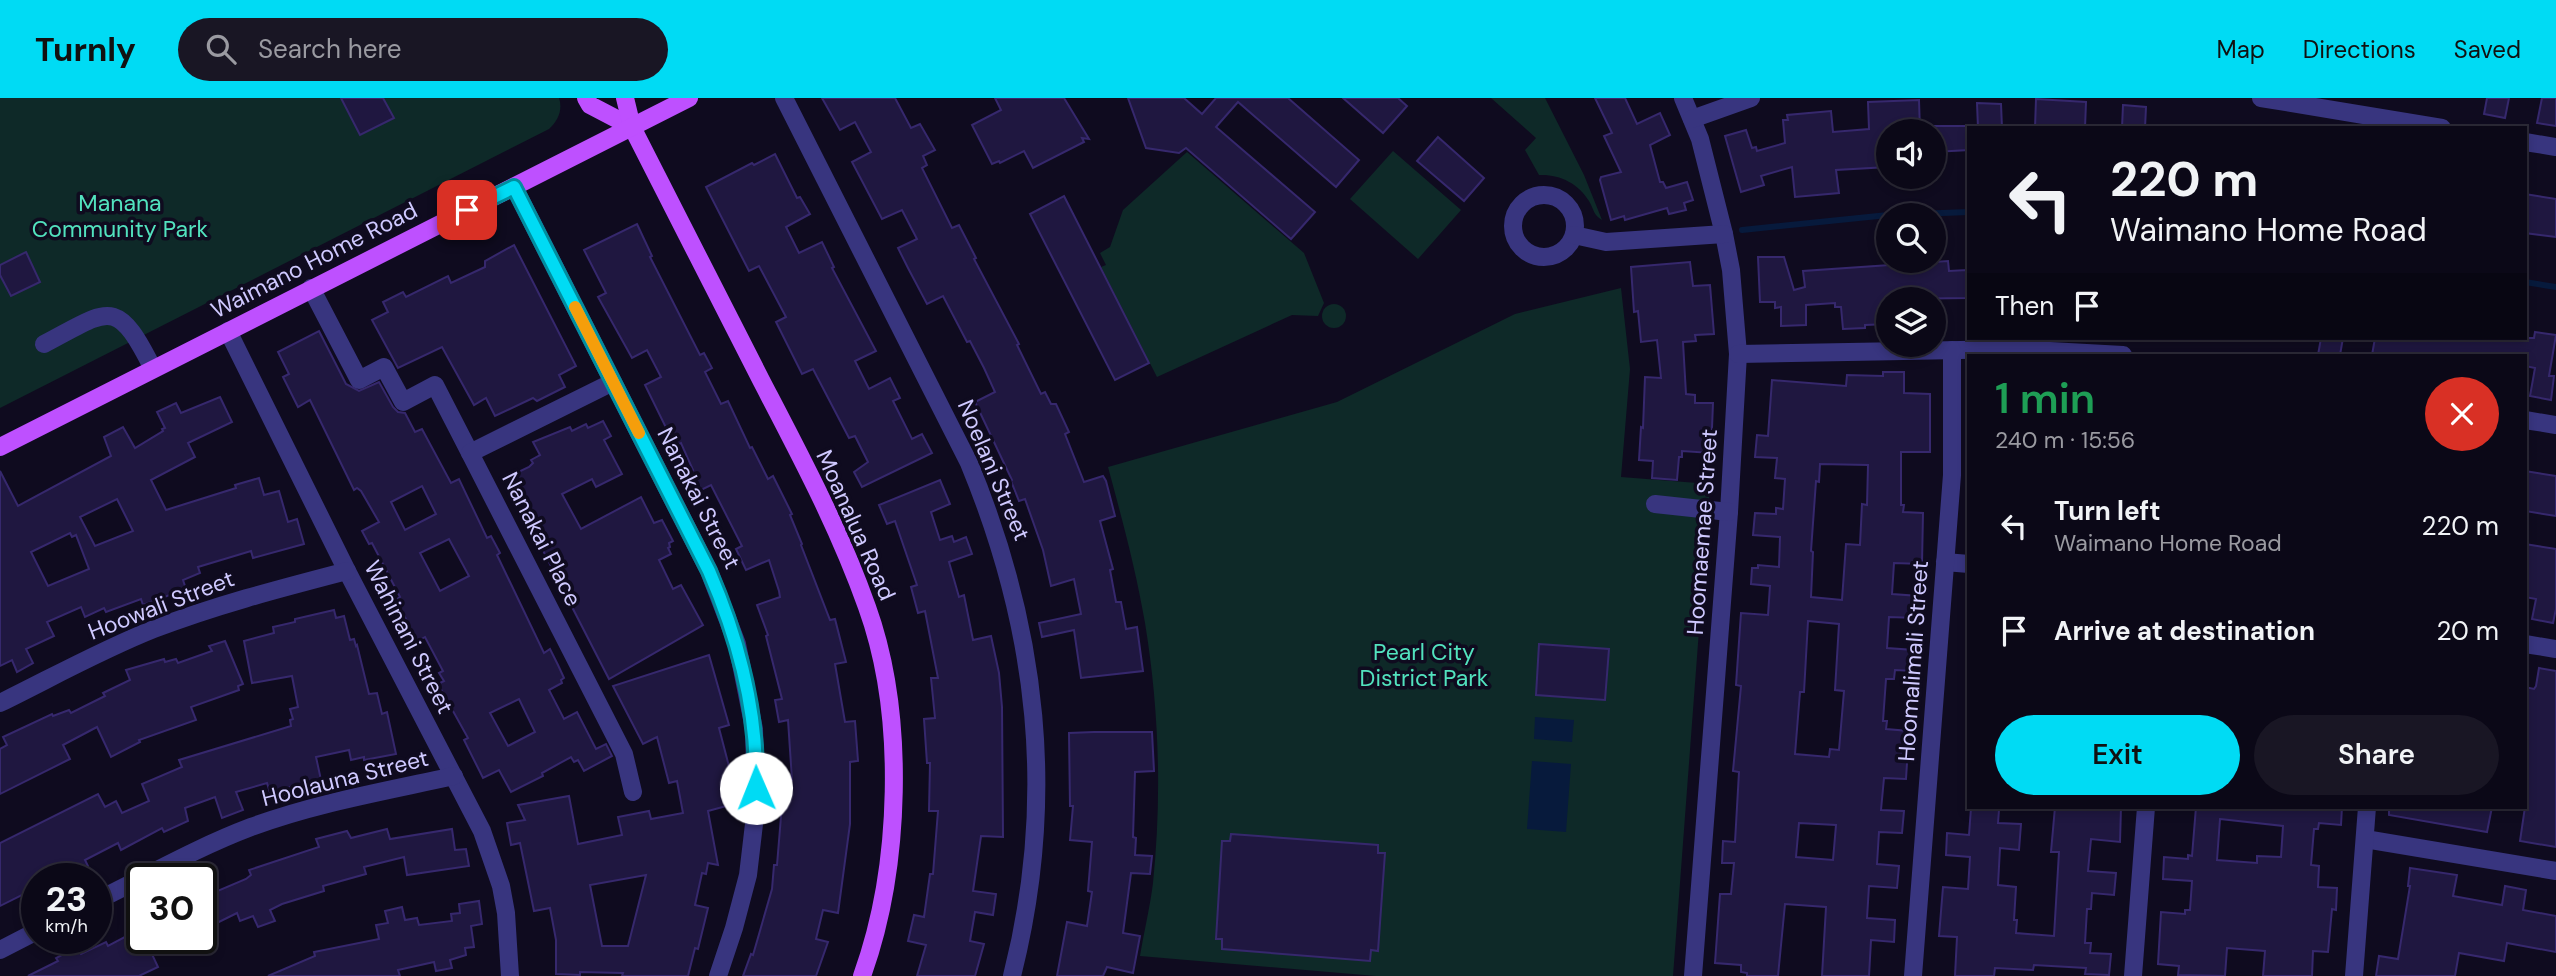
<!DOCTYPE html>
<meta charset="utf-8">
<style>
body{margin:0;font-family:"DM Sans",sans-serif;background:#191624;color:#f1f3f6;height:100vh;display:flex;flex-direction:column;font-size:26px;white-space:nowrap}
*{box-sizing:border-box;margin:0}
p{font-size:23px;color:#9a9aa1}
.icon{flex:none;width:38px;height:38px;fill:none;stroke:currentColor;stroke-width:2;stroke-linecap:round;stroke-linejoin:round}
.map{position:relative;flex:1;overflow:hidden}
.details{position:absolute;left:1967px;top:256px;width:560px;height:455px;display:flex;flex-direction:column;background:#0b0817;border-radius:0px;box-shadow:0 4px 10px #0003,0 0 0 2px #2b2936}
.details>*{flex:none}
.banner{position:absolute;left:1967px;top:28px;width:560px;height:214px;border-radius:0px;box-shadow:0 4px 10px #0003,0 0 0 2px #2b2936;background:#0b0817;color:#f1f3f6;overflow:hidden}
.controls{position:absolute;left:1876px;top:21px;display:grid;gap:14px}
.controls a{display:grid;place-items:center;width:70px;height:70px;border-radius:50%;background:#0b0817;box-shadow:0 4px 10px #0003,0 0 0 2px #2b2936;font-size:35px}
.speed{position:absolute;left:21px;top:765px;display:flex;gap:14px;font-size:35px;font-weight:700;text-align:center}
.speed>*{display:grid;place-content:center;width:91px;height:91px;border-radius:50%;background:#0b0817;box-shadow:0 4px 10px #0003,0 0 0 2px #2b2936;line-height:1}
.speed small{font-size:18px;font-weight:400}
.speed .limit{border:4px solid #111;border-radius:10px;background:#fff;color:#111}
.pin{position:absolute;display:grid;place-items:center;width:60px;height:60px;color:#fff;margin:-30px;border-radius:14px;box-shadow:0 4px 10px #0006}
.me{position:absolute;width:77px;margin:-38px;rotate:359deg;stroke-linejoin:round;filter:drop-shadow(0 0 5px #0008)}
.turn{display:flex;align-items:center;gap:24px;height:147px;padding:0 28px;font-size:32px}
.turn .icon{width:91px;height:91px;stroke-width:2.5}
.turn b{display:block;font-size:49px;line-height:60px}
.then{display:flex;align-items:center;height:66px;padding:0 28px;background:#0003;gap:14px;font-size:26px}
.round{display:grid;place-items:center;flex:none;width:74px;height:74px;border-radius:37px;background:#191624}
.summary{display:flex;align-items:center;justify-content:space-between;height:119px;padding:0 28px}
h1{font-size:42px;font-weight:600;line-height:52px;color:#1e9e55}
.cta{display:flex;gap:14px;margin-top:auto;padding:14px 28px}
.cta a{flex:1;height:80px;border-radius:42px;background:#00dbf4;color:#111;font-size:28px;font-weight:600;line-height:80px;text-align:center}
.cta a+a{background:#191624;color:#f1f3f6}
ul{padding:0;list-style:none}
li{display:flex;align-items:center;gap:21px;height:105px;padding:0 28px}
li div{flex:1}
li b{display:block;font-size:26px}
li em{font-style:normal}
header{display:flex;align-items:center;gap:42px;box-sizing:border-box;height:98px;padding:0 35px;background:#00dbf4;color:#111}
header strong{font-size:33px}
nav{display:flex;gap:38px;margin-inline-start:auto;font-size:24px}
.search{width:490px;height:63px;background:#191624;display:flex;align-items:center;gap:18px;box-sizing:border-box;padding:0 24px;border-radius:38px;color:#9a9aa1;font-size:26px}
.map>svg:first-child{display:block}
</style>
<header>
<strong>Turnly</strong>
<div class="search"><svg class="icon" aria-label="search" viewBox="0 0 24 24"><circle cx="10" cy="10" r="6"/><path d="M15 15l6 6"/></svg>Search here</div>
<nav><a>Map</a><a>Directions</a><a>Saved</a></nav>
</header>
<div class="map">
<svg width="2556" height="878" viewBox="0 0 2556 878">
<rect width="100%" height="100%" fill="#0f0b1f"/>
<g fill="#0e2928">
<path d="M0,0H559C563,12 558,23 549,31L0,310Z"/>
<path d="M1491,0H1545L1584,77L1602,122C1593,117 1594,111 1589,103C1578,85 1559,76 1539,77L1525,52L1536,40Z"/>
<polygon points="1393,53 1461,112 1418,161 1350,101"/>
<polygon points="1187,54 1304,155 1324,205 1318,218 1292,217 1157,279 1101,169 1106,167 1100,155 1110,149 1123,112"/>
<path d="M1621,190L1630,271L1621,379L1710,386L1673,878H1376L1140,858C1144,834 1150,809 1153,785C1162,698 1159,610 1145,525C1136,472 1122,421 1108,369L1337,304L1515,216Z"/>
<circle cx="1334" cy="218" r="12"/>
</g>
<g fill="#071a3c">
<polygon points="1535,619 1574,622 1572,644 1534,641"/>
<polygon points="1532,663 1571,666 1566,734 1527,731"/>
</g>
<g fill="none" stroke-linecap="round" stroke-linejoin="round">
<g stroke="#071a3c" stroke-width="6">
<polyline points="1889,117 1969,114"/>
<polyline points="1742,132 1888,117"/>
<polyline points="2525,184 2556,189"/>
</g>
</g>
<g fill="#1f1740" stroke="#36286d" stroke-width="2" fill-rule="evenodd">
<polygon points="341,0 383,0 394,20 360,37"/>
<polygon points="822,0 895,0 911,30 920,26 935,52 923,58 927,67 922,70 952,130 959,127 976,160 974,161 1019,246 1017,247 1041,296 1045,294 1051,306 1056,306 1069,334 1065,336 1084,384 1103,378 1106,383 1115,418 1100,423 1113,471 1110,472 1116,504 1121,504 1126,531 1137,529 1143,573 1081,580 1074,532 1042,539 1039,525 1081,516 1074,481 1051,488 1043,452 1025,401 1019,403 1011,383 1012,382 975,304 995,294 984,270 970,243 967,244 943,198 927,206 908,170 898,150 917,141 902,112 882,121 852,64 871,54 855,24 840,32"/>
<polygon points="995,0 1064,0 1089,41 1082,40 1084,44 1033,70 1024,53 1000,65 999,63 992,66 972,27 1001,12"/>
<polygon points="1128,0 1184,0 1202,16 1216,0 1288,0 1359,62 1336,89 1238,4 1216,29 1315,114 1291,141 1186,50 1179,55 1146,50"/>
<polygon points="1343,0 1398,0 1407,8 1383,35"/>
<polygon points="1595,0 1625,0 1637,26 1660,15 1670,37 1650,47 1660,84 1663,84 1666,90 1687,84 1693,102 1684,105 1686,112 1669,116 1667,110 1625,122 1624,118 1611,122 1600,82 1601,79 1621,74 1604,38 1612,35"/>
<polygon points="2487,0 2509,0 2505,20 2484,16"/>
<polygon points="2542,0 2556,0 2556,28 2537,25"/>
<polygon points="2036,1 2086,4 2085,30 2035,30"/>
<polygon points="1919,2 1920,33 1888,33 1888,69 1836,72 1839,95 1795,99 1792,69 1761,78 1764,87 1741,94 1725,38 1746,32 1752,50 1756,49 1757,53 1785,45 1783,22 1788,22 1787,17 1831,13 1833,34 1869,31 1868,4"/>
<polygon points="1977,5 2001,6 2002,30 1978,30"/>
<polygon points="2123,7 2146,9 2145,30 2122,30"/>
<polygon points="1934,28 1969,28 1969,52 1934,54"/>
<polygon points="1438,39 1484,80 1464,103 1417,63"/>
<polygon points="775,56 797,100 800,99 810,116 786,129 799,155 822,144 834,169 832,170 876,253 855,263 869,291 890,280 900,300 893,303 912,341 922,336 932,355 862,389 854,374 868,364 855,338 849,340 813,271 802,276 776,224 786,219 759,168 749,173 706,89 752,65 754,67"/>
<polygon points="2525,96 2556,101 2556,139 2525,135"/>
<polygon points="1064,98 1149,265 1115,282 1030,116"/>
<polygon points="637,126 652,158 650,159 700,257 704,255 712,270 705,274 721,306 728,303 750,350 752,349 768,381 773,378 792,416 790,417 802,446 801,447 830,522 835,521 846,564 835,566 845,624 855,623 858,663 850,664 850,726 838,815 823,812 816,841 828,844 816,878 743,878 751,856 753,857 772,791 774,767 777,767 784,682 792,682 788,622 779,624 775,602 782,601 766,538 768,537 757,507 780,499 779,493 769,462 746,472 736,451 742,448 711,387 699,393 689,374 693,372 681,345 675,348 645,287 661,279 647,252 632,260 598,199 606,195 584,152"/>
<polygon points="514,147 576,268 559,277 565,289 537,303 533,300 495,318 486,300 474,307 442,249 398,270 372,222 388,214 383,204 403,194 406,199 448,178 451,185 485,169 485,163"/>
<polygon points="26,154 40,184 11,198 0,177 0,167"/>
<polygon points="1758,159 1784,159 1794,192 1805,189 1803,173 1948,163 1949,173 1967,172 1969,200 1888,201 1888,226 1865,227 1865,230 1843,231 1841,209 1835,209 1835,205 1806,207 1806,227 1781,228 1781,209 1775,210 1775,204 1760,204"/>
<polygon points="1690,164 1693,188 1710,187 1714,236 1695,237 1696,243 1683,244 1686,296 1695,297 1695,305 1713,305 1711,355 1682,353 1682,359 1679,359 1677,382 1652,380 1653,363 1639,362 1641,329 1643,330 1645,279 1661,280 1657,242 1641,244 1638,213 1634,214 1631,169"/>
<path d="M319,233L346,286L359,293L379,284L393,309L398,314L405,315L415,334L422,331L451,385L459,381L487,440L491,438L500,455L497,457L544,555L550,551L558,567L564,580L561,582L562,585L549,592L564,621L577,614L596,651L606,646L612,658L584,673L578,662L574,664L571,659L542,675L543,678L511,694L499,672L483,680L464,642L468,640L438,586L444,583L439,575L443,573L425,539L416,544L397,501L400,499L372,445L369,446L362,433L379,424L361,393L357,390L354,392L310,302L298,309L283,279L289,276L278,254ZM422,388L436,416L405,432L391,404ZM449,441L469,478L440,493L420,455ZM519,601L535,634L508,648L490,615Z"/>
<polygon points="2535,234 2556,237 2549,278 2554,278 2551,302 2530,298 2535,270 2525,268 2525,257 2372,257 2375,240 2534,240"/>
<polygon points="2321,240 2343,240 2340,257 2318,257"/>
<path d="M1883,274H1904V295L1930,296V354H1901V407H1904L1903,414L1923,415L1922,466L1894,465L1892,496L1919,498L1917,520L1889,519L1887,550L1914,552L1913,573L1895,572L1894,581H1886L1883,623H1887L1886,631L1909,633L1906,681L1884,680L1881,712L1904,713L1902,735L1879,734L1877,766L1899,768L1897,790L1869,788L1867,820L1895,822L1894,844L1871,842L1869,878H1822L1826,809L1785,806L1778,878H1747V875L1741,874V867L1715,865L1720,796H1731L1734,765H1722L1723,743L1735,744L1739,674L1733,673L1741,588L1736,587L1741,515L1768,517L1770,488L1751,486L1752,470H1758V467L1779,469L1780,439L1753,437L1755,415L1776,416V410L1783,411L1785,381L1775,380L1777,360L1755,359L1757,337L1768,338L1772,282L1846,288L1847,277L1883,278ZM1820,366L1868,367L1867,407L1862,406L1860,447L1846,446L1842,502L1811,499L1813,454L1811,453L1816,383L1819,384ZM1808,523L1839,526L1835,592L1844,593L1839,652L1830,651L1829,659L1795,656L1800,594H1804ZM1799,725L1836,727L1833,762L1796,759Z"/>
<path d="M220,299L232,324L188,345L195,359L151,382L166,412L236,390L235,387L259,380L264,397L279,393L288,424L297,421L304,446L253,460L251,453L198,469L200,475L183,482L186,491L143,507L141,501L106,514L104,510L85,519L81,509L47,524L54,538L26,551L33,565L17,574L12,562L0,568V373L18,408L111,358L104,339L123,329L135,350L163,333L162,331L165,330L157,314L176,305L181,315ZM117,401L133,433L95,448L80,419ZM70,435L72,439L76,437L89,471L48,488L31,454Z"/>
<polygon points="603,323 611,338 604,342 622,376 596,389 592,381 562,396 581,431 641,399 654,425 662,422 673,443 669,445 670,449 668,450 671,456 659,462 673,491 681,487 703,527 609,581 532,431 535,429 510,378 529,369 533,365 531,362 540,357 533,344 570,329 572,333 586,326 588,330"/>
<polygon points="2525,373 2556,378 2556,418 2525,413"/>
<polygon points="940,382 950,406 931,414 940,442 952,438 954,444 966,439 972,456 949,464 959,499 964,497 973,542 991,538 999,575 1002,609 1003,739 981,738 973,793 996,796 993,817 975,814 970,843 984,846 975,878 917,878 926,847 908,843 914,817 924,819 930,776 933,776 938,713 929,713 930,665 927,665 924,621 935,620 931,580 938,580 925,513 918,515 911,489 917,487 895,423 887,426 879,407"/>
<polygon points="2525,446 2556,451 2556,511 2553,525 2532,521 2536,501 2525,499"/>
<polygon points="334,512 336,520 344,518 350,542 354,541 356,548 357,547 369,596 377,595 382,616 387,614 396,656 364,662 364,659 351,662 349,652 316,659 321,682 290,689 292,695 272,701 267,685 236,694 243,712 222,720 215,699 185,710 188,723 164,734 162,730 121,752 118,745 85,762 88,768 74,776 70,768 45,780 37,780 37,784 34,786 36,790 0,808 0,745 98,696 105,709 116,703 122,715 149,703 142,686 182,669 179,662 291,628 290,622 293,621 290,611 298,609 292,578 252,585 244,543 274,535 273,529 295,524 295,521"/>
<polygon points="225,543 243,586 238,588 239,592 191,609 196,622 139,642 140,644 111,659 97,629 63,647 70,661 0,696 0,651 7,647 3,639 52,616 53,618 69,612 71,615 105,598 103,595 130,582 126,572 164,561 165,564 176,561 178,565 212,553 209,548"/>
<polygon points="1539,546 1609,551 1605,602 1536,597"/>
<path d="M709,557L729,627L719,630L731,676L724,678L730,707L708,713L718,767L708,765L706,776L702,775L695,807L708,810L698,851L695,850L688,878H622L623,875L580,874V877L556,876V842L550,810L534,813L520,745L511,747L507,725L525,722L518,707L569,698L578,746L622,737L618,719L649,713L651,721L683,715L677,683L669,685L657,639L643,646L613,588ZM646,777L628,848H602L590,787Z"/>
<polygon points="2539,570 2556,573 2556,749 2520,743 2525,709 2525,589 2534,591 2536,588"/>
<polygon points="1094,634 1152,634 1154,673 1135,674 1133,739 1136,740 1135,757 1152,758 1150,776 1131,775 1123,835 1140,838 1133,875 1107,869 1103,878 1057,878 1067,824 1087,828 1092,794 1088,793 1092,744 1070,742 1073,708 1070,708 1069,635"/>
<polygon points="2055,709 2121,709 2120,744 2091,741 2088,773 2116,775 2114,797 2092,795 2091,811 2087,811 2085,845 2091,845 2090,855 2111,856 2109,877 2085,876 2086,870 2034,867 2033,872 1995,870 1994,878 1955,878 1957,839 1939,838 1943,789 1968,791 1970,759 1946,757 1947,735 1969,737 1971,710 1999,712 1998,725 2021,726 2019,752 2000,750 1998,787 2016,789 2014,822 2017,822 2016,835 2054,838 2059,754 2051,754"/>
<path d="M2196,709H2342L2341,727L2319,725L2318,731H2314L2311,767L2319,768L2318,789L2337,790L2336,812L2332,811L2328,854L2313,853L2312,878H2263L2265,853L2227,850L2225,878L2178,877L2179,868L2158,866L2161,814L2185,816V812H2190L2192,783L2163,781L2164,759L2188,761V757L2192,758ZM2220,721L2283,728L2281,759L2257,758V765L2217,762Z"/>
<polygon points="2389,709 2492,709 2487,734 2389,717"/>
<polygon points="387,731 390,741 452,731 455,752 466,751 469,768 407,777 404,759 364,769 366,776 323,788 324,793 282,806 270,812 275,823 258,829 253,818 240,823 237,815 201,833 201,771 213,795 246,781 251,777 249,772 319,749 316,741 347,733 351,740"/>
<polygon points="1231,736 1378,747 1378,755 1385,755 1378,853 1371,852 1370,863 1222,851 1222,841 1216,841 1222,743 1230,743"/>
<polygon points="2410,770 2457,777 2453,798 2502,807 2505,788 2526,792 2523,812 2556,818 2556,854 2507,845 2504,863 2459,855 2455,878 2376,878 2379,858 2398,861 2410,788 2408,788"/>
<polygon points="479,803 482,826 471,828 474,849 465,850 466,857 450,862 452,870 436,873 434,864 398,872 400,878 268,878 315,858 314,854 379,841 376,827 388,825 385,813 402,809 405,822 417,820 419,827 452,823 451,816 460,815 459,806"/>
<polygon points="142,830 142,840 174,840 150,852 158,869 139,878 28,878 58,863 56,860 77,849 81,856 106,844 108,848"/>
</g>
<g fill="none" stroke-linecap="round" stroke-linejoin="round">
<g stroke="#38357f" stroke-width="18">
<path d="M784,0L969,365C1038,532 1057,701 1012,878"/>
<polyline points="1683,0 1700,41 1724,136 1731,172 1738,256 1729,414 1693,878"/>
<polyline points="2261,0 2442,30"/>
<polyline points="1692,21 1751,0"/>
<polyline points="2525,44 2556,49"/>
<polyline points="514,89 709,473 737,546 754,631 756,709 748,777 734,830 718,878"/>
<circle cx="1544" cy="128" r="31"/>
<polyline points="1574,137 1606,144 1724,136"/>
<polyline points="311,190 359,282 384,269 403,304 435,287 470,355"/>
<polyline points="228,233 347,473 482,733 501,788 506,815 510,878"/>
<path d="M44,246C109,212 116,197 153,271"/>
<polyline points="1738,256 2016,251 2123,257"/>
<polyline points="613,284 470,355 624,656 633,694"/>
<polyline points="2525,322 2556,327"/>
<polyline points="1655,406 1729,414"/>
<polyline points="1945,464 1969,466"/>
<polyline points="2525,546 2556,551"/>
<path d="M0,605C51,580 101,552 154,531C216,507 282,490 347,473"/>
<polyline points="2365,741 2556,773"/>
<path d="M96,803C147,778 198,749 251,729C316,705 386,693 454,678"/>
<polyline points="0,852 37,833"/>
<polyline points="1913,878 1952,377 1952,252"/>
<polyline points="2133,878 2146,709"/>
<polyline points="2354,878 2367,709"/>
</g>
<g stroke="#be50ff" stroke-width="18">
<polyline points="586,0 590,7 632,29"/>
<path d="M625,0L632,29C675,114 719,199 762,284C800,357 839,430 867,509C906,617 901,770 862,878"/>
<polyline points="0,349 689,0"/>
</g>
</g>
<g fill="none" stroke-linecap="round" stroke-linejoin="round">
<g stroke="#008e9f" stroke-width="18">
<path id="route" d="M467,112L514,89L709,473C739,542 758,614 756,690"/>
</g>
<use href="#route" stroke="#00dbf4" stroke-width="12"/>
<polyline stroke="#f59e0b" stroke-width="12" points="575,209 639,335"/>
</g>
<g text-anchor="middle" stroke-width="7" stroke-linejoin="round" paint-order="stroke">
<g font-size="23" fill="#52e2be" stroke="#0f0b1f">
<text x="120" y="113">Manana<tspan x="120" dy="26">Community Park</tspan></text>
<text x="1424" y="562">Pearl City<tspan x="1424" dy="26">District Park</tspan></text>
</g>
<g font-size="23" fill="#cfc9ff" stroke="#0f0b1f">
<text transform="translate(314 162) rotate(-27)" y="8">Waimano Home Road</text>
<text transform="translate(994 372) rotate(67)" y="8">Noelani Street</text>
<text transform="translate(699 400) rotate(63)" y="8">Nanakai Street</text>
<text transform="translate(856 427) rotate(66)" y="8">Moanalua Road</text>
<text transform="translate(1702 434) rotate(-86)" y="8">Hoomaemae Street</text>
<text transform="translate(542 441) rotate(63)" y="8">Nanakai Place</text>
<text transform="translate(161 507) rotate(-21)" y="8">Hoowali Street</text>
<text transform="translate(409 539) rotate(63)" y="8">Wahinani Street</text>
<text transform="translate(1913 563) rotate(-86)" y="8">Hoomalimali Street</text>
<text transform="translate(345 680) rotate(-14)" y="8">Hoolauna Street</text>
</g>
</g>
</svg>
<div class="controls">
<a><svg class="icon" aria-label="sound" viewBox="0 0 24 24"><path d="M4 9h4l5-4v14l-5-4H4zM17 9q2 3 0 6"/></svg></a>
<a><svg class="icon" aria-label="search" viewBox="0 0 24 24"><circle cx="10" cy="10" r="6"/><path d="M15 15l6 6"/></svg></a>
<a><svg class="icon" aria-label="layers" viewBox="0 0 24 24"><path d="M12 4l9 5-9 5-9-5zM3 14l9 5 9-5"/></svg></a>
</div>
<div class="speed"><div>23<small>km/h</small></div><div class="limit">30</div></div>
<div class="pin" style="left:467px;top:112px;background:#d93025"><svg class="icon" aria-label="arrive" viewBox="0 0 24 24"><path d="M6 21V4h12l-3 4 3 4H6"/></svg></div>
<svg class="me" style="left:756px;top:690px" viewBox="-20 -20 40 40"><circle r="19" fill="#fff"/><path d="M0-13L10 11 0 6-10 11z" fill="#00dbf4"/></svg>
<div class="banner">
<div class="turn"><svg class="icon" aria-label="left" viewBox="0 0 24 24"><path d="M17 20v-9H6M10 6l-5 5 5 5"/></svg><div><b>220 m</b>Waimano Home Road</div></div>
<div class="then">Then<svg class="icon" aria-label="arrive" viewBox="0 0 24 24"><path d="M6 21V4h12l-3 4 3 4H6"/></svg></div>
</div>
<section class="details">
<div class="summary"><div><h1>1 min</h1><p>240 m · 15:56</p></div><a class="round" style="background:#d93025;color:#fff"><svg class="icon" aria-label="close" viewBox="0 0 24 24"><path d="M6 6l12 12M18 6L6 18"/></svg></a></div>
<ul>
<li><svg class="icon" aria-label="left" viewBox="0 0 24 24"><path d="M17 20v-9H6M10 6l-5 5 5 5"/></svg><div><b>Turn left</b><p>Waimano Home Road</p></div><em>220 m</em></li>
<li><svg class="icon" aria-label="arrive" viewBox="0 0 24 24"><path d="M6 21V4h12l-3 4 3 4H6"/></svg><div><b>Arrive at destination</b></div><em>20 m</em></li>
</ul>
<div class="cta"><a>Exit</a><a>Share</a></div>
</section>
</div>
